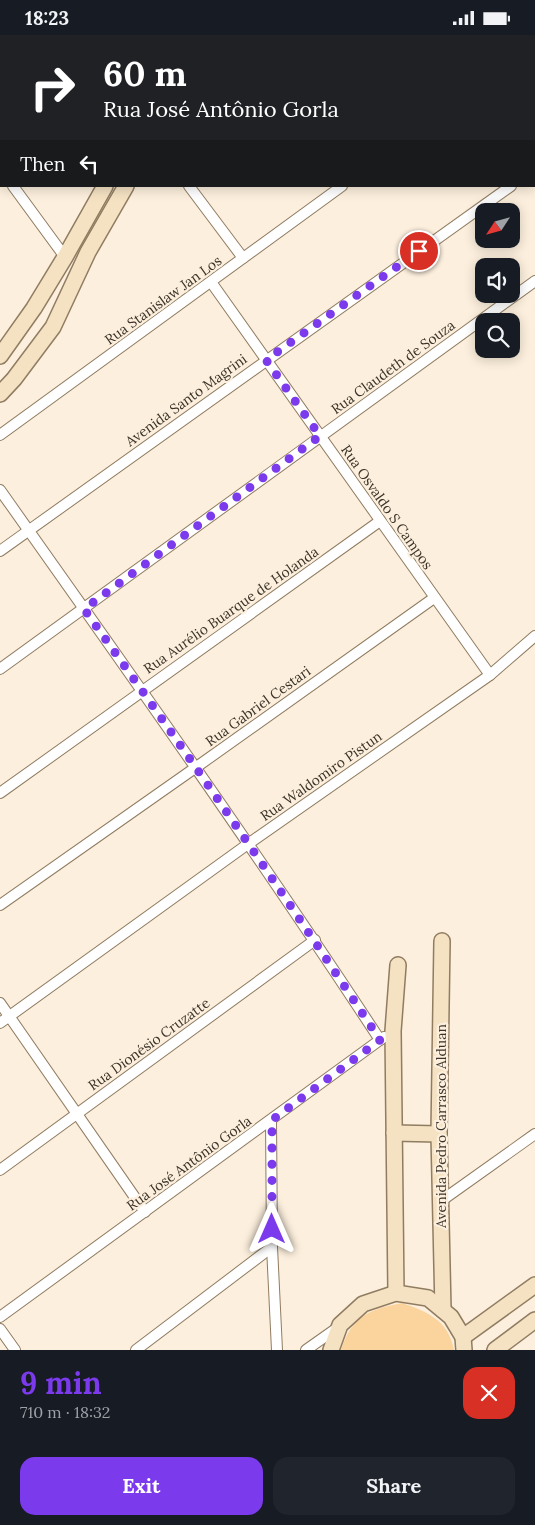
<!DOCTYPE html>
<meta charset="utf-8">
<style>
body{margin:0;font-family:Lora,serif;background:#20242c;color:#f1f3f6;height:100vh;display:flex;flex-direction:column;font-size:19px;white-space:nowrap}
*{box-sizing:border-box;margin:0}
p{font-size:16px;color:#9ea1a6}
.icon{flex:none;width:28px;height:28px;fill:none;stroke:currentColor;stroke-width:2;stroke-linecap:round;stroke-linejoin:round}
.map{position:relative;height:1315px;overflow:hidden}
.side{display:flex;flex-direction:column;background:#171b24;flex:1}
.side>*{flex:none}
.top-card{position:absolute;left:0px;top:0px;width:535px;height:152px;box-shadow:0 2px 12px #0003;background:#202124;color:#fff;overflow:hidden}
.needle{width:32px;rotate:234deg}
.buttons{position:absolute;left:475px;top:168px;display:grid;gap:10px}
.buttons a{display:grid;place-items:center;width:45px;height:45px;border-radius:10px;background:#171b24;box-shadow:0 2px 12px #0003;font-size:25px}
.pin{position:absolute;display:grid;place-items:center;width:42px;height:42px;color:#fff;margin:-21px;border:2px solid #fff;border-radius:50%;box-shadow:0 1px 5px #0007}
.me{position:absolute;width:55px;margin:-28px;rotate:0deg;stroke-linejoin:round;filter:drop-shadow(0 0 4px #0008)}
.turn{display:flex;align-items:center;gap:18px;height:105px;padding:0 20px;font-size:22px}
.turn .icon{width:65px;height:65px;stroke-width:2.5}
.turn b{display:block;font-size:35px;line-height:42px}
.then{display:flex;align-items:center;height:48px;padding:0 20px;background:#0003;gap:10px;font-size:19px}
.round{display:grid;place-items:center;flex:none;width:52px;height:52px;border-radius:15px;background:#20242c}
.headline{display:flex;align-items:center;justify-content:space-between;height:85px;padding:0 20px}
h1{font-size:30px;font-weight:700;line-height:38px;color:#7c3aed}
.cta{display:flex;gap:10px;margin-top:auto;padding:10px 20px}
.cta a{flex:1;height:58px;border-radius:15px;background:#7c3aed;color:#fff;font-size:20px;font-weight:700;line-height:58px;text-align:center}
.cta a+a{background:#20242c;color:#f1f3f6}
.status{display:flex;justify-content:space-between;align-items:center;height:35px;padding:0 25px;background:#171b24;direction:ltr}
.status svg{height:14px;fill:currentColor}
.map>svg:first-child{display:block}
</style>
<div class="status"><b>18:23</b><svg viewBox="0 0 49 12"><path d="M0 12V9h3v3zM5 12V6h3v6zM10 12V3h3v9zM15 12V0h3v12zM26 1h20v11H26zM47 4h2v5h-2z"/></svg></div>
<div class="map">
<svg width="535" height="1315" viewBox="0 0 535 1315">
<rect width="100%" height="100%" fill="#fcefdd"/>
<path fill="#fbd39d" d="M402,1268C428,1277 448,1285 454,1315H341C351,1282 369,1274 402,1268Z"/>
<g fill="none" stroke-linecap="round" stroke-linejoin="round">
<g stroke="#907c61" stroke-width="12">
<g id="street">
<polyline points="49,0 50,1"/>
<polyline points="225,0 226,1"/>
<polyline points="371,0 371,1"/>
<polyline points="518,0 519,1"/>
<polyline points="534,23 535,24"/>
<polyline points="0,134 1,136"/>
<polyline points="534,135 535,134"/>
<polyline points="13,151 65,222"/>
<polyline points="189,151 243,223"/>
<polyline points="211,247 490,640"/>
<polyline points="0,400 342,151"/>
<path d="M0,455C129,637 258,819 380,1005"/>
<polyline points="0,516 511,151"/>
<polyline points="0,634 535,246"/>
<polyline points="0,758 380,486"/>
<polyline points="0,870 195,733 434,563"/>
<polyline points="0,968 145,1177"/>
<polyline points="0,988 248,809 490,640 535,601"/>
<polyline points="271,1085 272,1212 277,1315"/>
<polyline points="0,1135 315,905"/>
<polyline points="441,1166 535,1099"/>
<polyline points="0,1282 384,1002"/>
<polyline points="0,1294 15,1315"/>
<polyline points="136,1315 272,1212"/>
<polyline points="306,1315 340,1291"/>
</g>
</g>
<g stroke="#907c61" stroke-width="18">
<g id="secondary">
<polyline points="184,1 185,0"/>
<polyline points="207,1 207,0"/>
<polyline points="0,321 34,273 65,222 105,151"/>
<polyline points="0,359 14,344 53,292 88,217 126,151"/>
<polyline points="442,906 439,1099 443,1275"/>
<polyline points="394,1098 439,1099"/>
<polyline points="396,1258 393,996 398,930"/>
<polyline points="463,1302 535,1250"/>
<polyline points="331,1315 340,1290 363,1269 396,1258 428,1263 451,1282 463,1302 464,1315"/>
<polyline points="495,1315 535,1285"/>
</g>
</g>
<use href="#street" stroke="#fff" stroke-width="10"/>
<use href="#secondary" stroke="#f5e2c3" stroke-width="15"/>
</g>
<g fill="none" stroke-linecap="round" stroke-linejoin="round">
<path stroke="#7c3aed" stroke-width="9" stroke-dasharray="0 16.2" d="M272,1194V1085L380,1005C284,859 185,715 84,574L320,401L266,325L419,216"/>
</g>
<g text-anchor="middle" stroke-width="4.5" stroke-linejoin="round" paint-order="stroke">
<g font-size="14" fill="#3b3327" stroke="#fcefdd">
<text transform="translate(163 265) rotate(-36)" y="5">Rua Stanislaw Jan Los</text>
<text transform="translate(393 332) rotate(-36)" y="5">Rua Claudeth de Souza</text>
<text transform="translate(186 365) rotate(-36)" y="5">Avenida Santo Magrini</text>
<text transform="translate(387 472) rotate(55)" y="5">Rua Osvaldo S Campos</text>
<text transform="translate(231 575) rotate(-35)" y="5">Rua Aurélio Buarque de Holanda</text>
<text transform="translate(258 671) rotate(-36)" y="5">Rua Gabriel Cestari</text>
<text transform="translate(321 741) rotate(-35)" y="5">Rua Waldomiro Pistun</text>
<text transform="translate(149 1009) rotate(-36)" y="5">Rua Dionésio Cruzatte</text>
<text transform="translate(441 1091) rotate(-90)" y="5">Avenida Pedro Carrasco Alduan</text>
<text transform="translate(189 1128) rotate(-36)" y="5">Rua José Antônio Gorla</text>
</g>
</g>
</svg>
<div class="buttons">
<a><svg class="needle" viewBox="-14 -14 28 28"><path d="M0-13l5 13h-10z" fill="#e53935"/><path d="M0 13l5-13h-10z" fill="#9ea1a6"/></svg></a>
<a><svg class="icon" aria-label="sound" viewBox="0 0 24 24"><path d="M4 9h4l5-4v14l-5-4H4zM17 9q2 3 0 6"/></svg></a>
<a><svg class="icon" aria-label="search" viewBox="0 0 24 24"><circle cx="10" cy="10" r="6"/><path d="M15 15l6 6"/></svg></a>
</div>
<div class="pin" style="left:419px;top:216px;background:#d93025"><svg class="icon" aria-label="arrive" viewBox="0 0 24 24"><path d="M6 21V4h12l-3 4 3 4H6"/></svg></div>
<svg class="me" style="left:272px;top:1194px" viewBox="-20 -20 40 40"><path d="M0-17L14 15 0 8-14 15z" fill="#7c3aed" stroke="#fff" stroke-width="4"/></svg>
<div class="top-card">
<div class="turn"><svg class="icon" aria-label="right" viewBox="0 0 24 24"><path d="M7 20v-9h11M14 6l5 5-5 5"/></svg><div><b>60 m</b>Rua José Antônio Gorla</div></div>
<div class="then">Then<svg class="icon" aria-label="left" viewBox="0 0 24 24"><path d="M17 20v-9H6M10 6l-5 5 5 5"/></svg></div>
</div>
</div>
<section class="side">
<div class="headline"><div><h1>9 min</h1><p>710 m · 18:32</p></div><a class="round" style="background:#d93025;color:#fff"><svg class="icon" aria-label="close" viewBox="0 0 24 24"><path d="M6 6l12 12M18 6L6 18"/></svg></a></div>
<div class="cta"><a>Exit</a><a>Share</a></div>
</section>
